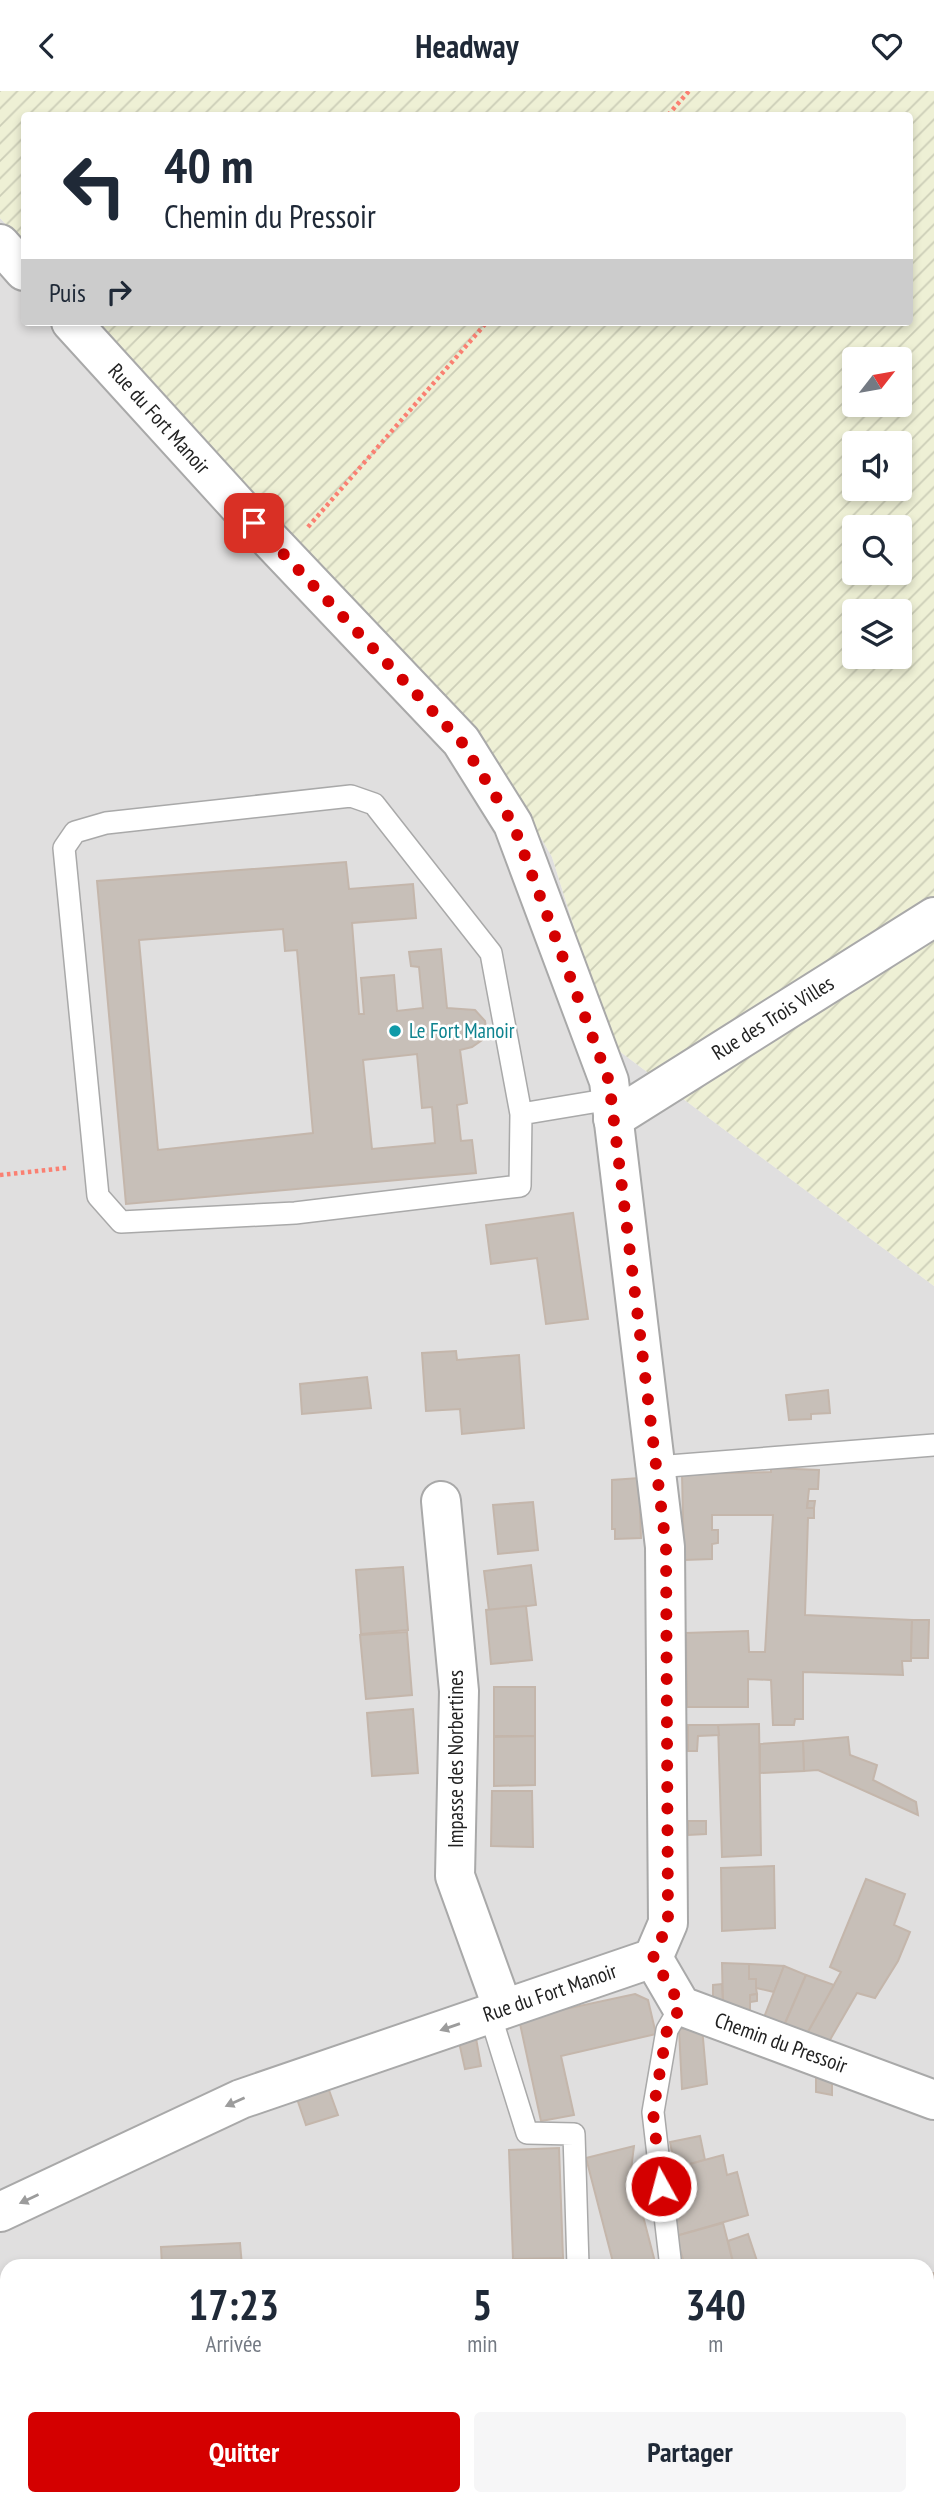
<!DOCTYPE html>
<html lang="fr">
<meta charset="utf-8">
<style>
body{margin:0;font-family:"PT Sans Narrow",sans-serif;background:#f6f6f7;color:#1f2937;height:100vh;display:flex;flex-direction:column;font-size:26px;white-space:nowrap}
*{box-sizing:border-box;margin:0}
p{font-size:23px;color:#747a83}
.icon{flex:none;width:38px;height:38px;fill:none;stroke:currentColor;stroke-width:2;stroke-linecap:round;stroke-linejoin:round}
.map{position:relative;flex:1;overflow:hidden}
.details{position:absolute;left:0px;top:2168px;width:934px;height:247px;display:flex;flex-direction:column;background:#fff;border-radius:21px 21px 0 0;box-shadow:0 4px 10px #0003}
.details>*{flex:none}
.hud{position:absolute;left:21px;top:21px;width:892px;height:214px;border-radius:7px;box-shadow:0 4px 10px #0003;background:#fff;color:#1f2937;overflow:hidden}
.needle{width:46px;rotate:59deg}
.buttons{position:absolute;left:842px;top:256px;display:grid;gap:14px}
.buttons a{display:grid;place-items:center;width:70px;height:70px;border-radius:7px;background:#fff;box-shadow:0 4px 10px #0003;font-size:35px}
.pin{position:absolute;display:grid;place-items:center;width:60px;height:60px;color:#fff;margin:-30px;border-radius:14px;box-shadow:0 4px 10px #0006}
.me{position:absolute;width:77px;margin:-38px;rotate:353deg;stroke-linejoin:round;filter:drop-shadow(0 0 5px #0008)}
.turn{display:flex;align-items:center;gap:24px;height:147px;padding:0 28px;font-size:32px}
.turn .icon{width:91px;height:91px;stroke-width:2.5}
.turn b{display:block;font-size:49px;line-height:60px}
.then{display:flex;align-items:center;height:66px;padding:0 28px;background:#0003;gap:14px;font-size:26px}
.eta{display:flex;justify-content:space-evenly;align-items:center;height:119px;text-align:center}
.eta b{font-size:42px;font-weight:700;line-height:49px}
.button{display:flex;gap:14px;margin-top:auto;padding:14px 28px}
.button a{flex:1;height:80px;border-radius:7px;background:#d40000;color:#fff;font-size:28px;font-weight:700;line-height:80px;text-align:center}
.button a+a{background:#f6f6f7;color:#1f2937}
header{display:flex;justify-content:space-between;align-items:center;height:91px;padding:0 28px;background:#fff;font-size:32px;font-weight:700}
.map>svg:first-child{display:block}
</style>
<header><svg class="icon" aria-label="back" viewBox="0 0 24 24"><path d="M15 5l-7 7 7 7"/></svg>Headway<svg class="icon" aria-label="heart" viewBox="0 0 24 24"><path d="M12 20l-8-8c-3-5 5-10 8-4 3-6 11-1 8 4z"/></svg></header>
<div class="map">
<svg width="934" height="2414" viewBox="0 0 934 2414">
<defs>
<pattern id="farmland-furrows" width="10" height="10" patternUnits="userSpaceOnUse" patternTransform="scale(1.75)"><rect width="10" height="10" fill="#eef0d5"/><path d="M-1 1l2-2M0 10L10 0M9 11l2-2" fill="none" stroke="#ccceb7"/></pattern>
</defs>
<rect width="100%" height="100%" fill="#f2efe9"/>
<path fill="#e0dfdf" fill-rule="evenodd" d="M0,127L24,153V231H96L488,655L552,766L611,954L934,1195V2414H0ZM7,2175H928V2408H7Z"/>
<path fill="url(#farmland-furrows)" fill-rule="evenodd" d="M0,0H934V1195L611,954L552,766L488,655L96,231H910V24H24V153L0,127ZM854,268H900V313H854ZM854,352H900V397H854ZM854,436H900V481H854ZM854,520H900V565H854Z"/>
<g fill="#c7bfb8" stroke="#c4b6ab" stroke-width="2" fill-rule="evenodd">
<path d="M346,771L349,798L413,793L416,827L352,832L359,923H364L361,887L394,884L397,920L423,917L419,876L411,875L409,861L441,858L447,917L475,919L485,930L486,937L482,949L472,956L460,959L467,1012L457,1014L461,1050L472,1049L476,1082L126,1113L97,790ZM283,838L285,860L297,859L313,1042L158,1059L139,849ZM417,963L422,1017L432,1016L435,1052L372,1058L363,969Z"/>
<polygon points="573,1122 588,1228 546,1233 537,1167 491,1173 486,1134"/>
<polygon points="456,1260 457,1269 519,1264 524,1337 462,1343 460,1318 426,1320 422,1262"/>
<polygon points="367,1286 371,1317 302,1323 300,1293"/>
<polygon points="828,1299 830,1322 811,1323 811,1328 789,1329 786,1304"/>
<polygon points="771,1377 819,1379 818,1398 809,1398 807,1417 814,1417 814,1427 808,1427 805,1524 912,1529 911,1570 902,1570 903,1584 803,1581 803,1628 795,1628 794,1634 773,1634 771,1589 748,1588 748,1616 687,1616 686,1542 748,1540 749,1561 765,1561 773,1424 712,1424 712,1439 718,1439 718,1452 712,1453 712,1468 684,1469 682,1383 771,1381"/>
<polygon points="639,1387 641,1447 615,1448 615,1438 612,1438 612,1389"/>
<polygon points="808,1410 815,1410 814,1417 807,1417"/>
<polygon points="533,1411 538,1459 498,1463 493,1414"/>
<polygon points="531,1474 536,1514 489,1520 484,1480"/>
<polygon points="403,1476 408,1539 361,1543 356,1479"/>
<polygon points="526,1515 532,1569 491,1573 486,1519"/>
<polygon points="912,1529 929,1529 928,1567 911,1567"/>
<polygon points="407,1541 412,1604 366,1608 360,1544"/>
<rect x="494" y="1596" width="41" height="49"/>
<polygon points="413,1618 418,1682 372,1685 367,1622"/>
<polygon points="759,1633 761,1764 722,1766 718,1634"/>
<polygon points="688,1634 718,1634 719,1644 698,1645 697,1660 688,1660"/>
<polygon points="535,1645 535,1694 494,1695 494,1646"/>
<polygon points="848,1646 850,1664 877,1674 873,1689 916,1711 918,1724 818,1679 804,1680 803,1650"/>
<polygon points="803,1650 804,1680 760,1682 760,1653"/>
<polygon points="492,1700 532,1700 533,1756 491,1755"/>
<polygon points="688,1730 706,1730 706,1743 688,1744"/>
<polygon points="774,1775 775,1837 722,1840 721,1777"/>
<polygon points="866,1788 905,1803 894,1834 910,1841 898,1870 875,1907 857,1902 827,1954 805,1946 841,1881 830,1876"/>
<polygon points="722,1872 749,1873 749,1888 756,1888 756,1897 757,1903 750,1904 750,1925 723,1914"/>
<polygon points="749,1873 784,1875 774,1901 756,1897 756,1888 749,1888"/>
<polygon points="784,1875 806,1884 783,1937 763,1929"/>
<polygon points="806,1884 834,1894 805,1946 783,1937"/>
<polygon points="722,1893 723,1914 713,1910 713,1894"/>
<polygon points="635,1903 648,1909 656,1943 561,1965 574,2024 541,2030 519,1928"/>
<polygon points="757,1903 757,1910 750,1911 750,1904"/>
<polygon points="474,1936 481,1975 465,1978 457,1942"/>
<polygon points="702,1936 707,1993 682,1998 679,1938"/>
<polygon points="816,1977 832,1984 832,2004 816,2001"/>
<polygon points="325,1988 338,2024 306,2034 294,1999"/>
<polygon points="700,2045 705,2069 675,2077 670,2051"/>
<polygon points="634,2055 631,2079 656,2175 614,2175 586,2067"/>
<polygon points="559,2057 563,2167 513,2168 509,2059"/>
<polygon points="723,2064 727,2084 737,2081 748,2124 676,2145 667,2106 680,2102 675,2077"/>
<polygon points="723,2132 734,2175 685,2175 676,2145"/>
<polygon points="748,2143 757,2170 734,2175 728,2150"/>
<polygon points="240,2152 242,2175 162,2175 161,2156"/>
<rect x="928" y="2182" width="6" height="136"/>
<polygon points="7,2292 7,2408 97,2408 97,2414 0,2414 0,2293"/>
</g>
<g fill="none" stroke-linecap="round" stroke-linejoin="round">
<g stroke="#a9a9a9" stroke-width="24">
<g id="service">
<polyline points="521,1023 491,862 374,713 351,705 106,732 75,741 64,757 98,1105 121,1131 295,1122 520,1095 521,1023 611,1008"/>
<polyline points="656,1376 934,1354"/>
<polyline points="490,1923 527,2042 574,2043 578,2175"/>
<polyline points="670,2168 653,2021 667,1939 681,1915"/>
</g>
</g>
<g stroke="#a9a9a9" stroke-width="42">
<g id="minor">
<polyline points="0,153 24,180"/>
<polyline points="613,1028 934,826"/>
<polyline points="441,1410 459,1600 455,1785 503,1918"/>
<polyline points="653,1867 681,1915 934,2009"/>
<polyline points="0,2121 241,2008 653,1867 668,1832 665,1456 609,990 513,733 461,650 254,432 71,231"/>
</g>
</g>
<g stroke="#fa8072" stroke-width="4.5" stroke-dasharray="3.5 3.5" stroke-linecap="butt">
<polyline points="668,24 689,0"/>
<polyline points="308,436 487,231"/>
<polyline points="0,1084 66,1077"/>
</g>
<use href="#service" stroke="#fff" stroke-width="21"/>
<use href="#minor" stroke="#fff" stroke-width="38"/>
</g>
<defs><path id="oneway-solid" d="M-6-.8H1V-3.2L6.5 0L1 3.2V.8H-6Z" transform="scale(1.75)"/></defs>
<g fill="#9c9c9c">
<use href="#oneway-solid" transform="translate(450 1936) rotate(161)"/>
<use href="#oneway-solid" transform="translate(235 2011) rotate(156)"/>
<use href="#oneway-solid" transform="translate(29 2108) rotate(155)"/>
</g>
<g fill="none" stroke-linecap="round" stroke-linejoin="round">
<polyline stroke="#d40000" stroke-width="12" stroke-dasharray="0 21.6" points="254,432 461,650 513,733 609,990 666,1456 668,1832 653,1867 681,1915 667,1939 653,2021 661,2095"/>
</g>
<circle fill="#0f9aa8" stroke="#fff" stroke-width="2.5" cx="395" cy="940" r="7"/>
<g text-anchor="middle" stroke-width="5" stroke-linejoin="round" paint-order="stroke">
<g font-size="21" fill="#222" stroke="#fff">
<text transform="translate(159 328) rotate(48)" y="7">Rue du Fort Manoir</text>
<text transform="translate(773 927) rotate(-32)" y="7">Rue des Trois Villes</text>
<text transform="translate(456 1668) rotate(-90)" y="7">Impasse des Norbertines</text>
<text transform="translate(550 1902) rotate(-19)" y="7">Rue du Fort Manoir</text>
<text transform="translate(781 1952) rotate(20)" y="7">Chemin du Pressoir</text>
</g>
<g font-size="21" fill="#0d838f" stroke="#fff" text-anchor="start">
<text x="409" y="947">Le Fort Manoir</text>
</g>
</g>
</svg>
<div class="buttons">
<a><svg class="needle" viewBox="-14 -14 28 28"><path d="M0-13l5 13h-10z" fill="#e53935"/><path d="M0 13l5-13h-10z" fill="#747a83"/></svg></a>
<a><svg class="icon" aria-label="sound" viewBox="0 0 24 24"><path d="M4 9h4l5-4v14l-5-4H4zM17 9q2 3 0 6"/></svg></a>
<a><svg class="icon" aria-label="search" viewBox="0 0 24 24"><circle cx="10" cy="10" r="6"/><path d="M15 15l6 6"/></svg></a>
<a><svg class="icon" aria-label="layers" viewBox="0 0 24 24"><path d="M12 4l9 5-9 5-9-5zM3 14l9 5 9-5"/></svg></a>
</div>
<div class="pin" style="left:254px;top:432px;background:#d93025"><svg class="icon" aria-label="arrive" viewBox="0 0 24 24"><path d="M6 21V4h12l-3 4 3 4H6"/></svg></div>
<svg class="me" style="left:661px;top:2095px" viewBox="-20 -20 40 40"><circle r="17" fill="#d40000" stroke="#fff" stroke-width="3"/><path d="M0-11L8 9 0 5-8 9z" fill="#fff"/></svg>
<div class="hud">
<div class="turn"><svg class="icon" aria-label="left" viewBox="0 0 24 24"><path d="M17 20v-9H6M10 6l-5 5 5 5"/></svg><div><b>40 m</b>Chemin du Pressoir</div></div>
<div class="then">Puis<svg class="icon" aria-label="right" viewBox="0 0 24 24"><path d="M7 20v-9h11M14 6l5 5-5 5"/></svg></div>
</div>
<section class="details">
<div class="eta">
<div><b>17:23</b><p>Arrivée</p></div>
<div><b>5</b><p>min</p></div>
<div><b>340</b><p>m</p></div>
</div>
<div class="button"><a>Quitter</a><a>Partager</a></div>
</section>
</div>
